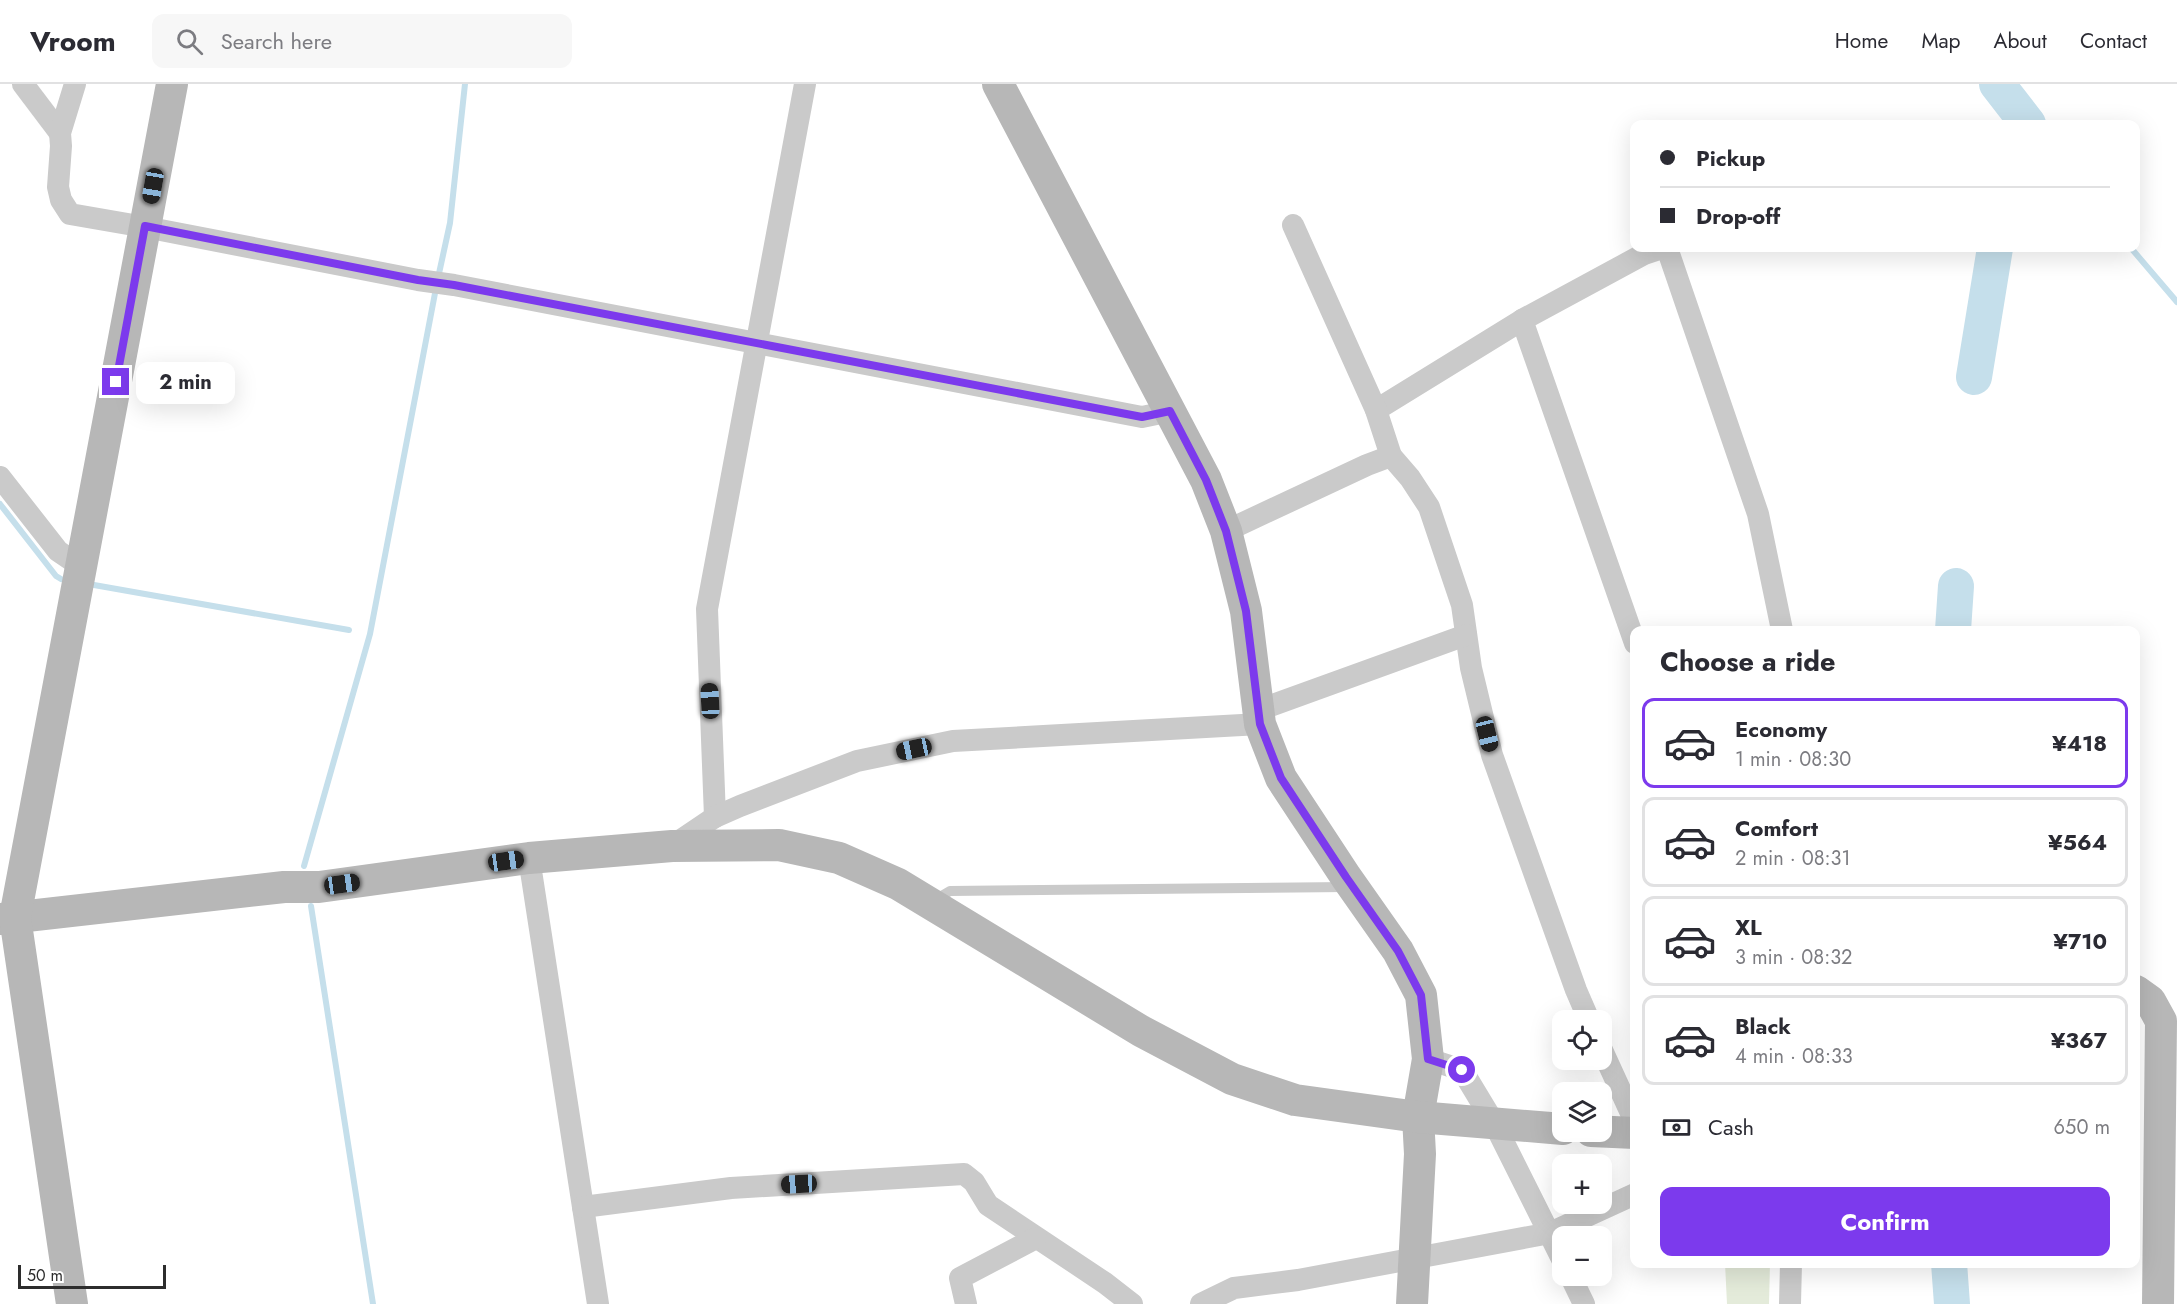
<!DOCTYPE html>
<html lang="en">
<head>
<meta charset="utf-8">
<style>
	body { margin:0; font-family:Jost,sans-serif; background:#f7f7f7; color:#2b2b33; height:100vh; display:flex; flex-direction:column; font-size:22px; white-space:nowrap }
	* { box-sizing:border-box; margin:0 }
	p { font-size:20px; color:#7c7c81 }
	.icon { flex:none; width:33px; height:33px; fill:none; stroke:currentColor; stroke-width:2; stroke-linecap:round; stroke-linejoin:round }
	.map { position:relative; flex:1; overflow:hidden }
	.sheet { position:absolute; left:1630px; top:542px; width:510px; height:642px; display:flex; flex-direction:column; background:#fff; border-radius:12px; box-shadow:0 6px 24px #0002 }
	.sheet>* { flex:none }
	.hud { position:absolute; left:1630px; top:36px; width:510px; height:132px; border-radius:12px; box-shadow:0 6px 24px #0002; display:grid; align-content:center; height:132px; padding:0 30px; background:#fff }
	.buttons { position:absolute; left:1552px; top:926px; display:grid; gap:12px }
	.buttons a { display:grid; place-items:center; width:60px; height:60px; border-radius:12px; background:#fff; box-shadow:0 6px 24px #0002; font-size:30px }
	.scale { position:absolute; left:18px; bottom:15px; width:148px; box-sizing:border-box; padding-left:6px; border:3px solid #2d2d2d; border-top:0; font-size:16px; line-height:21px; white-space:nowrap; color:#2d2d2d; -webkit-text-stroke:4px #fff; paint-order:stroke }
	.end { position:absolute; width:27px; height:27px; margin:-14px; border:8px solid #7c3aed; background:#fff; box-shadow:0 0 0 3px #fff }
	.from { border-radius:50% }
	.bubble { position:absolute; height:42px; border-radius:12px; background:#fff; box-shadow:0 6px 24px #0002; font-size:20px; font-weight:700; line-height:42px; text-align:center }
	.car { position:absolute; width:18px; height:36px; margin:-18px -9px; border-radius:8px; box-shadow:0 0 4px 2px #0007; background:linear-gradient(#222 24%,#8ab4d8 0 40%,#222 0 76%,#8ab4d8 0 86%,#222 0) }
	.hud b { display:flex; align-items:center; gap:21px; height:57px; font-size:22px }
	.hud b+b { border-top:2px solid #e1e1e2 }
	.hud i { width:15px; height:15px; background:#2b2b33 }
	ul { padding:0; list-style:none }
	li { display:flex; align-items:center; gap:18px; height:90px; margin:0 12px 9px; padding:0 18px; border:3px solid #e1e1e2; border-radius:12px }
	li div { flex:1 }
	li b { display:block; font-size:22px }
	li em { font-style:normal; font-weight:700 }
	li.active { border-color:#7c3aed }
	li>.icon { width:54px; height:54px; stroke-width:1.5 }
	h2 { padding:0 30px; font-size:27px; line-height:72px }
	.pay { display:flex; align-items:center; gap:15px; height:66px; padding:0 30px; font-size:22px }
	.pay p { margin-inline-start:auto }
	.action { display:flex; gap:12px; margin-top:auto; padding:12px 30px }
	.action a { flex:1; height:69px; border-radius:12px; background:#7c3aed; color:#fff; font-size:24px; font-weight:700; line-height:69px; text-align:center }
	header { display:flex; align-items:center; gap:36px; box-sizing:border-box; height:84px; padding:0 30px; background:#fff; border-bottom:2px solid #e1e1e2 }
	header strong { font-size:28px }
	nav { display:flex; gap:33px; margin-inline-start:auto; font-size:21px }
	.search { width:420px; height:54px; background:#f7f7f7; display:flex; align-items:center; gap:15px; box-sizing:border-box; padding:0 21px; border-radius:12px; color:#7c7c81; font-size:22px }
	.map>svg:first-child { display:block }
	.green { fill:#e4ebda }
	.lines { fill:none; stroke-linecap:round; stroke-linejoin:round }
	.stream { stroke:#c5dfeb; stroke-width:6 }
	.river { stroke:#c5dfeb; stroke-width:36 }
	.lane { stroke:#cacaca; stroke-width:10 }
	.street { stroke:#cacaca; stroke-width:22 }
	.secondary { stroke:#b7b7b7; stroke-width:32 }
	.route { stroke:#7c3aed; stroke-width:8 }
</style>
</head>
<body>
<header>
<strong>Vroom</strong>
<div class="search"><svg class="icon" aria-label="search" viewBox="0 0 24 24"><circle cx="10" cy="10" r="6"/><path d="M15 15l6 6"/></svg>Search here</div>
<nav><a>Home</a><a>Map</a><a>About</a><a>Contact</a></nav>
</header>
<div class="map">
<svg width="2177" height="1220" viewBox="0 0 2177 1220">
	<rect width="100%" height="100%" fill="#fff"/>
	<polygon class="green" points="1725,1179 1770,1179 1769,1220 1727,1220"/>
	<g class="lines">
		<g class="stream">
			<polyline points="2131,164 2177,218"/>
			<polyline points="438,194 450,139 465,0"/>
			<polyline points="0,420 56,492 61,495"/>
			<polyline points="94,501 349,546"/>
			<polyline points="304,782 370,550 436,204"/>
			<polyline points="311,822 373,1220"/>
		</g>
		<g class="river">
			<polyline points="1997,0 2028,40"/>
			<polyline points="1974,293 1995,164"/>
			<polyline points="1953,546 1956,502"/>
			<polyline points="1949,1179 1952,1220"/>
		</g>
		<polyline class="lane" points="933,817 950,807 1347,803"/>
		<g class="street">
			<polyline points="23,0 60,49"/>
			<polyline points="75,0 60,49 61,62 58,103 61,116 70,130 145,143 418,196 454,201 1142,333 1171,327"/>
			<polyline points="1667,164 1758,430 1782,546"/>
			<polyline points="1522,236 1635,559"/>
			<polyline points="1376,326 1522,236 1644,170 1662,164"/>
			<polyline points="1391,372 1410,394 1429,423 1462,521 1471,584 1492,671 1576,906 1589,936"/>
			<polyline points="0,393 58,467 80,482"/>
			<polyline points="1226,447 1367,381 1391,372 1376,326 1293,141"/>
			<polyline points="1259,626 1466,551"/>
			<polyline points="715,733 707,525 805,0"/>
			<polyline points="672,762 715,733 740,722 857,677 953,657 1260,640"/>
			<polyline points="529,774 598,1220"/>
			<polyline points="1602,966 1635,1038"/>
			<polyline points="1428,975 1462,986 1494,1039 1563,1177"/>
			<polyline points="583,1123 731,1104 964,1090 974,1098 988,1121 1105,1199 1132,1220"/>
			<polyline points="1570,1191 1584,1220"/>
			<polyline points="966,1220 960,1194 1036,1154"/>
			<polyline points="1201,1220 1234,1204 1298,1196 1550,1149 1635,1110"/>
			<polyline points="1790,1220 1791,1179"/>
		</g>
		<g class="secondary">
			<polyline points="998,0 1206,396 1226,447 1246,527 1260,640 1281,694 1346,793 1398,867 1421,911 1428,975 1418,1033 1420,1070 1412,1220"/>
			<polyline points="0,835 284,803 319,803 529,774 672,762 779,761 839,774 898,800 1141,947 1232,995 1295,1016 1418,1033 1563,1045"/>
			<polyline points="2136,907 2150,917 2161,937 2158,1220"/>
			<polyline points="1591,1047 1635,1049"/>
			<polyline points="72,1220 15,833 172,0"/>
		</g>
	</g>
	<g class="lines">
		<polyline class="route" points="116,298 145,142 418,196 454,201 1142,333 1170,327 1206,396 1226,447 1246,527 1260,640 1281,694 1346,793 1398,867 1421,911 1428,975 1462,986"/>
	</g>
</svg>
<div class="buttons">
<a><svg class="icon" aria-label="locate" viewBox="0 0 24 24"><circle cx="12" cy="12" r="6"/><path d="M12 2v4M12 18v4M2 12h4M18 12h4"/></svg></a>
<a><svg class="icon" aria-label="layers" viewBox="0 0 24 24"><path d="M12 4l9 5-9 5-9-5zM3 14l9 5 9-5"/></svg></a>
<a>+</a>
<a>−</a>
</div>
<div class="scale">50 m</div>
<i class="end from" style="left:1462px;top:986px"></i>
<i class="end" style="left:116px;top:298px"></i>
<div class="bubble" style="left:136px;top:278px;width:99px">2 min</div>
<i class="car" style="left:153px;top:102px;rotate:190deg"></i>
<i class="car" style="left:710px;top:617px;rotate:357deg"></i>
<i class="car" style="left:1487px;top:650px;rotate:166deg"></i>
<i class="car" style="left:914px;top:665px;rotate:258deg"></i>
<i class="car" style="left:506px;top:777px;rotate:82deg"></i>
<i class="car" style="left:342px;top:800px;rotate:82deg"></i>
<i class="car" style="left:799px;top:1100px;rotate:267deg"></i>
<div class="hud">
<b><i class="from"></i>Pickup</b>
<b><i></i>Drop-off</b>
</div>
<section class="sheet">
<h2>Choose a ride</h2>
<ul>
<li class="active"><svg class="icon" aria-label="car" viewBox="0 0 24 24"><path d="M5 17H2v-5l4-1 3-4h7l3 4 3 1v5h-3M9 17h6M6 11h13"/><circle cx="7" cy="17" r="2"/><circle cx="17" cy="17" r="2"/></svg><div><b>Economy</b><p>1 min · 08:30</p></div><em>¥418</em></li>
<li><svg class="icon" aria-label="car" viewBox="0 0 24 24"><path d="M5 17H2v-5l4-1 3-4h7l3 4 3 1v5h-3M9 17h6M6 11h13"/><circle cx="7" cy="17" r="2"/><circle cx="17" cy="17" r="2"/></svg><div><b>Comfort</b><p>2 min · 08:31</p></div><em>¥564</em></li>
<li><svg class="icon" aria-label="car" viewBox="0 0 24 24"><path d="M5 17H2v-5l4-1 3-4h7l3 4 3 1v5h-3M9 17h6M6 11h13"/><circle cx="7" cy="17" r="2"/><circle cx="17" cy="17" r="2"/></svg><div><b>XL</b><p>3 min · 08:32</p></div><em>¥710</em></li>
<li><svg class="icon" aria-label="car" viewBox="0 0 24 24"><path d="M5 17H2v-5l4-1 3-4h7l3 4 3 1v5h-3M9 17h6M6 11h13"/><circle cx="7" cy="17" r="2"/><circle cx="17" cy="17" r="2"/></svg><div><b>Black</b><p>4 min · 08:33</p></div><em>¥367</em></li>
</ul>
<div class="pay"><svg class="icon" aria-label="cash" viewBox="0 0 24 24"><path d="M3 7h18v10H3z"/><circle cx="12" cy="12" r="2"/></svg>Cash<p>650 m</p></div>
<div class="action"><a>Confirm</a></div>
</section>
</div>
</body>
</html>
